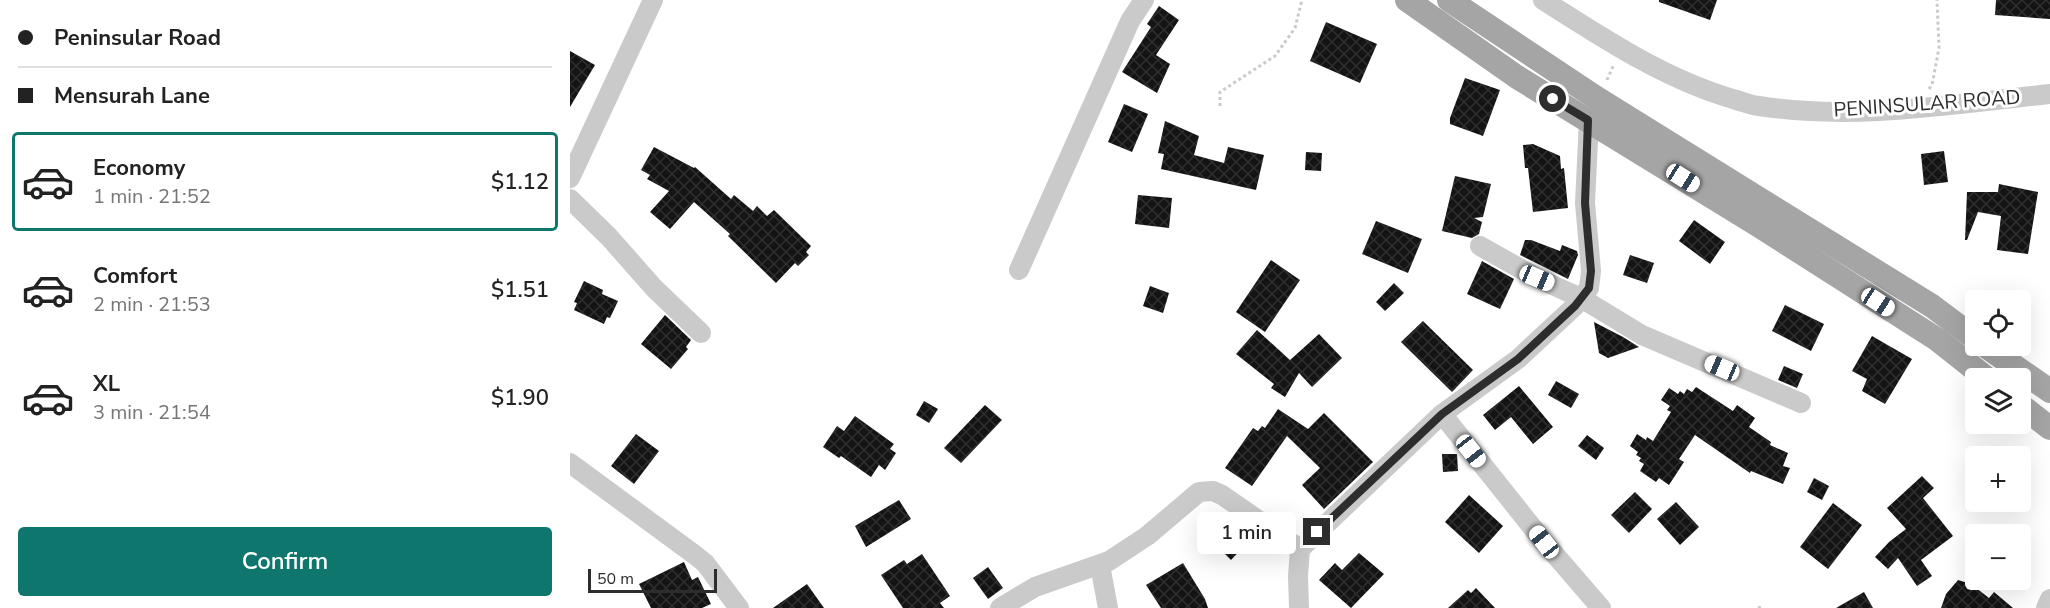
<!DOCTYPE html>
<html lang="en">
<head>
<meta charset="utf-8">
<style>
	body { margin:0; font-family:"Nunito Sans",sans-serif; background:#f2f2f2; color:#222; height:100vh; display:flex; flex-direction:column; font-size:22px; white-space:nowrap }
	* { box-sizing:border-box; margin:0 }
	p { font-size:20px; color:#767676 }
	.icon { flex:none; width:33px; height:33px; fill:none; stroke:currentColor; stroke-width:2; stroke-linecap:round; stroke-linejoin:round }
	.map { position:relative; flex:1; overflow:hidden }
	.panel { display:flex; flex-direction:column; background:#fff; width:570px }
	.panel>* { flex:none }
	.banner { display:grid; align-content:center; height:132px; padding:0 18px; background:#fff }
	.buttons { position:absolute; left:1395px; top:290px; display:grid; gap:12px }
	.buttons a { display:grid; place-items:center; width:66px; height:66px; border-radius:6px; background:#fff; box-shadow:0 6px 24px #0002; font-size:30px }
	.scale { position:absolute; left:18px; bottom:15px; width:129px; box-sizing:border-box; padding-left:6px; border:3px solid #2d2d2d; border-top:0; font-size:16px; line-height:21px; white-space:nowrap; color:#2d2d2d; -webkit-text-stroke:4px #fff; paint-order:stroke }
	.end { position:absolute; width:27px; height:27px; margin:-14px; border:8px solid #2d2d2d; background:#fff; box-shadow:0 0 0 3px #fff }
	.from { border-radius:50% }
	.bubble { position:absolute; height:42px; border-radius:6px; background:#fff; box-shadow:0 6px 24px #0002; font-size:20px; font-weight:600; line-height:42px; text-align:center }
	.car { position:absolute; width:18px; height:36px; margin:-18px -9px; border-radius:8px; box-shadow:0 0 4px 2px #0007; background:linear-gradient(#fff 24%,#345 0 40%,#fff 0 76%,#345 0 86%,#fff 0) }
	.banner b { display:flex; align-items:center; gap:21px; height:57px; font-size:22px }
	.banner b+b { border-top:2px solid #e0e0e0 }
	.banner i { width:15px; height:15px; background:#222 }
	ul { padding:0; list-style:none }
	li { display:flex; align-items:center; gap:18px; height:99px; margin:0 12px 9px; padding:0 6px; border:3px solid transparent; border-radius:6px }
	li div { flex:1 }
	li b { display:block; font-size:22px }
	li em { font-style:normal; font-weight:600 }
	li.current { border-color:#0f766e }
	li>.icon { width:54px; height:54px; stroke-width:1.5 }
	.action { display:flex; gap:12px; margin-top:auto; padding:12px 18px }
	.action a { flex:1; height:69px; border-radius:6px; background:#0f766e; color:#fff; font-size:24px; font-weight:600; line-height:69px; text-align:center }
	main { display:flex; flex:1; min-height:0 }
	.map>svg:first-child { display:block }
	.building { fill:url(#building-cross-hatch) }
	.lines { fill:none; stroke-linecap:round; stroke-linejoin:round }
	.path { stroke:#cacaca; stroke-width:3; stroke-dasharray:3 3; stroke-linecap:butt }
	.minor { stroke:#cacaca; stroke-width:20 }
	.major { stroke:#a5a5a5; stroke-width:24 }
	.route { stroke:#2d2d2d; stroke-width:8 }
	.labels { text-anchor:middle; stroke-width:6; stroke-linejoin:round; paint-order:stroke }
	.street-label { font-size:20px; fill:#2d2d2d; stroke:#fff }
</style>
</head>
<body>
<main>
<section class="panel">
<div class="banner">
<b><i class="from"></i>Peninsular Road</b>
<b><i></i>Mensurah Lane</b>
</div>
<ul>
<li class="current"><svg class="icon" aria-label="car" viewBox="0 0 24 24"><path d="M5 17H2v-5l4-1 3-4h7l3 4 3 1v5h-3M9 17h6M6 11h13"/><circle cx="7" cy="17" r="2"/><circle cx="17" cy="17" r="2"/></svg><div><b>Economy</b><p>1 min · 21:52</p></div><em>$1.12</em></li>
<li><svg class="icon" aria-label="car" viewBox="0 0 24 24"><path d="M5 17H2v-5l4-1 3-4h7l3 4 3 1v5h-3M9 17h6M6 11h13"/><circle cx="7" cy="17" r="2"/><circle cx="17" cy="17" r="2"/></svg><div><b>Comfort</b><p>2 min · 21:53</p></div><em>$1.51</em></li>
<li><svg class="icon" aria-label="car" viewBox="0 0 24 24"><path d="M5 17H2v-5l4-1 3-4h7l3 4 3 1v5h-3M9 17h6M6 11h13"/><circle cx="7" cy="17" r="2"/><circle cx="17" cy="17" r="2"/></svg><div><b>XL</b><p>3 min · 21:54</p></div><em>$1.90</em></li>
</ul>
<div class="action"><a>Confirm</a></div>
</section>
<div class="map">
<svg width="1480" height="608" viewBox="0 0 1480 608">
	<defs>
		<pattern id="building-cross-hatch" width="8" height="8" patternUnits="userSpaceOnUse" patternTransform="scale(1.5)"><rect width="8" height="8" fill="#141414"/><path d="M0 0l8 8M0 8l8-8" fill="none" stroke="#2e2e2e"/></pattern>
	</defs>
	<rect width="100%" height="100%" fill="#fff"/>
	<g class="building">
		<polygon points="1089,0 1147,0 1140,20 1089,2"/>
		<polygon points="1426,0 1480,0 1480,19 1425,15"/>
		<polygon points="589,6 609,20 586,55 600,64 587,93 552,72 581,27 577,24"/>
		<polygon points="756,22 807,44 790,83 740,61"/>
		<polygon points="0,51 25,65 0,107"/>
		<polygon points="895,78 930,90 913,136 880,124 880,118"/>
		<polygon points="554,104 578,114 562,152 538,142"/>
		<polygon points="595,121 629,136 624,155 654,163 658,147 694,155 686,190 591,169 594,154 588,153"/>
		<polygon points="963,144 990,156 991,169 994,168 998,208 963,212 958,168 955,168 953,145"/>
		<polygon points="84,147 124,168 125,167 161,199 164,195 183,211 187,206 197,216 204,210 241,246 236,252 239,255 228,266 225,263 206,283 158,236 160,234 124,202 100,229 80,212 99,191 77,179 80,175 71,170"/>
		<polygon points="1374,151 1378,182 1354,185 1351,154"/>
		<polygon points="736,152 752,153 751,171 735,170"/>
		<polygon points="885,176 921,184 913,217 904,218 912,222 909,234 902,238 872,231"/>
		<polygon points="1429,184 1468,192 1458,254 1427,250 1431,216 1408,212 1397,240 1395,240 1397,192 1428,192"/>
		<polygon points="568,195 602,198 599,228 565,224"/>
		<polygon points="1124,220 1155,242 1140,264 1109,241"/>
		<polygon points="806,221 852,239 838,273 792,254"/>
		<polygon points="955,240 961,240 990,251 992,245 1007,251 1008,255 998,279 950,255"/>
		<polygon points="1060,255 1084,263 1077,283 1053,275"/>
		<polygon points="701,260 730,280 695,332 666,312"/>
		<polygon points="912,261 944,279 930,309 897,294"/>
		<polygon points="14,281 33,290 32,294 48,301 40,318 37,317 34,324 4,310 7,303 4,302"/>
		<polygon points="824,283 834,293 815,311 806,302"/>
		<polygon points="580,286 599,293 593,313 573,306"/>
		<polygon points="1215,305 1254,324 1241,351 1202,331"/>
		<polygon points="95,315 121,340 116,347 118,349 101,369 71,344"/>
		<polygon points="853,321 903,370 882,392 831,342"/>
		<polygon points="1024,322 1053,337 1069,347 1038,358 1029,353"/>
		<polygon points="687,330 720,360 749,334 772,358 742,387 729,373 715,397 701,388 704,384 666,354"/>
		<polygon points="1302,336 1342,359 1315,404 1292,391 1297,379 1282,371"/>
		<polygon points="1214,366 1233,374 1227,388 1208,380"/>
		<polygon points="986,381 1009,394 1001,408 978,395"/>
		<polygon points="949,386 983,427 963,444 941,417 925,430 913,415"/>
		<polygon points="1126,387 1163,411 1167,405 1185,418 1179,427 1201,442 1200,445 1218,453 1213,466 1220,468 1213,484 1181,471 1180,473 1125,435 1109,459 1114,462 1099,485 1089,478 1086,482 1070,471 1074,464 1069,461 1071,458 1066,455 1068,452 1060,446 1067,434 1076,440 1077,437 1083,441 1101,412 1097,410 1100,406 1091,400 1099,388 1108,394 1110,391 1114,394 1117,389 1122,392"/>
		<polygon points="354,401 368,409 359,423 346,415"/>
		<polygon points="415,405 432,420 391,463 374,448"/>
		<polygon points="708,409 738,429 754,413 803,462 754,509 732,485 750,468 717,436 682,486 655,468 683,428 688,431 692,426 695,428"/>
		<polygon points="285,416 324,444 320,449 326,453 315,470 309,465 301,477 271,456 269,458 253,447 267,426 274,431"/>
		<polygon points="66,434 89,451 64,484 41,466"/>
		<polygon points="1017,435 1034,448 1026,460 1008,446"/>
		<polygon points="872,454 887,454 888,471 873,472"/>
		<polygon points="1352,476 1364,488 1353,498 1383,536 1351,560 1362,576 1347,586 1328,558 1318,569 1305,557 1319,542 1336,529 1317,508"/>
		<polygon points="1244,478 1259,486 1252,500 1237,492"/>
		<polygon points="1065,492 1082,509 1059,533 1041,515"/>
		<polygon points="899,495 933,526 909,553 875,522"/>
		<polygon points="329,500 341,519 296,547 285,526"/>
		<polygon points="1106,502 1129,527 1110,545 1087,519"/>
		<polygon points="1263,503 1292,525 1258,569 1230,547"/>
		<polygon points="662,529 677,543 661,560 647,546"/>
		<polygon points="789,553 814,574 781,608 749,580 765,563 772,570"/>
		<polygon points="352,554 380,596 370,603 374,608 333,608 311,575 334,560 337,564"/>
		<polygon points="114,562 122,580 128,577 141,604 132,608 81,608 69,584"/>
		<polygon points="613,563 635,599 638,608 591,608 576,585"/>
		<polygon points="418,567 433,588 418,599 403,578"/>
		<polygon points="1388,580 1401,584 1419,598 1424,592 1443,608 1371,608 1376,594"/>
		<polygon points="237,584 254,608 203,608"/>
		<polygon points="906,588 925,608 878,608 898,590 901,593"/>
		<polygon points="1294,592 1303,608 1266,608"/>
	</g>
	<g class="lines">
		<g class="path">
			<polyline points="1037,80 1044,64"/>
			<polyline points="1359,89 1362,85 1369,48 1367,0"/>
			<polyline points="650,106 650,92 705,56 725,28 732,0"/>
			<polyline points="1188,608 1191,607"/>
		</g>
		<g class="minor">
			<path d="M973,0C1033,38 1094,79 1163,99C1171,101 1180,105 1189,106C1285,121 1384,104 1480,94"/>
			<polyline points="0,178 83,0"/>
			<polyline points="0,199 39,237 84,288 131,333"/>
			<polyline points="910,246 967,278 1011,298 1072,335 1231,403"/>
			<polyline points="449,270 560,21 574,0"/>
			<polyline points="872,414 974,542 1031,608"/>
			<polyline points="0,463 125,555 135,563 169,608"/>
			<polyline points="730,549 872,414 948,359 1005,306 1019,288 1021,271 1015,203 1019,120"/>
			<polyline points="530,565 538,608"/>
			<polyline points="430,608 465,587 539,561 577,536 629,492 643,491 652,495 730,549"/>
			<polyline points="729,608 728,576 730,549"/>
			<polyline points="1476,608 1480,599"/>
		</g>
		<g class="major">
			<polyline points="837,0 947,77 1188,225 1368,340 1416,378"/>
			<polyline points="879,0 1028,99 1362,306 1406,339"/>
			<polyline points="1414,345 1480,391"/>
			<polyline points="1450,405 1480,428"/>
		</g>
	</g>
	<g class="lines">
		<polyline class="route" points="747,532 872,414 948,359 1005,306 1019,288 1021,271 1015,203 1018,120 983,99"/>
	</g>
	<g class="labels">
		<g class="street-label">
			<text transform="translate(1357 103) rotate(-4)" y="7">PENINSULAR ROAD</text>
		</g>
	</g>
</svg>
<div class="buttons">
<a><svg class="icon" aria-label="locate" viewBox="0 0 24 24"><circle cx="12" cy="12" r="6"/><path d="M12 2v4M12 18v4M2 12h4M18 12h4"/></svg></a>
<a><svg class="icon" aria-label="layers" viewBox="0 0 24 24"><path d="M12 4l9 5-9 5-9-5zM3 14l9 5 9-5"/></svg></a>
<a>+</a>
<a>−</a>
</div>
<div class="scale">50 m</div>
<i class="end from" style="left:983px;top:99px"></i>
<i class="end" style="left:747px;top:532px"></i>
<div class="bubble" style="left:627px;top:512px;width:99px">1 min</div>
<i class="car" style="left:1113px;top:178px;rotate:122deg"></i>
<i class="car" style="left:967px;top:278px;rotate:113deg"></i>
<i class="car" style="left:1308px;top:302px;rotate:123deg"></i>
<i class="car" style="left:1152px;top:368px;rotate:293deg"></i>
<i class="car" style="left:901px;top:451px;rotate:142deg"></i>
<i class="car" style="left:974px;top:542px;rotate:322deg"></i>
</div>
</main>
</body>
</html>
